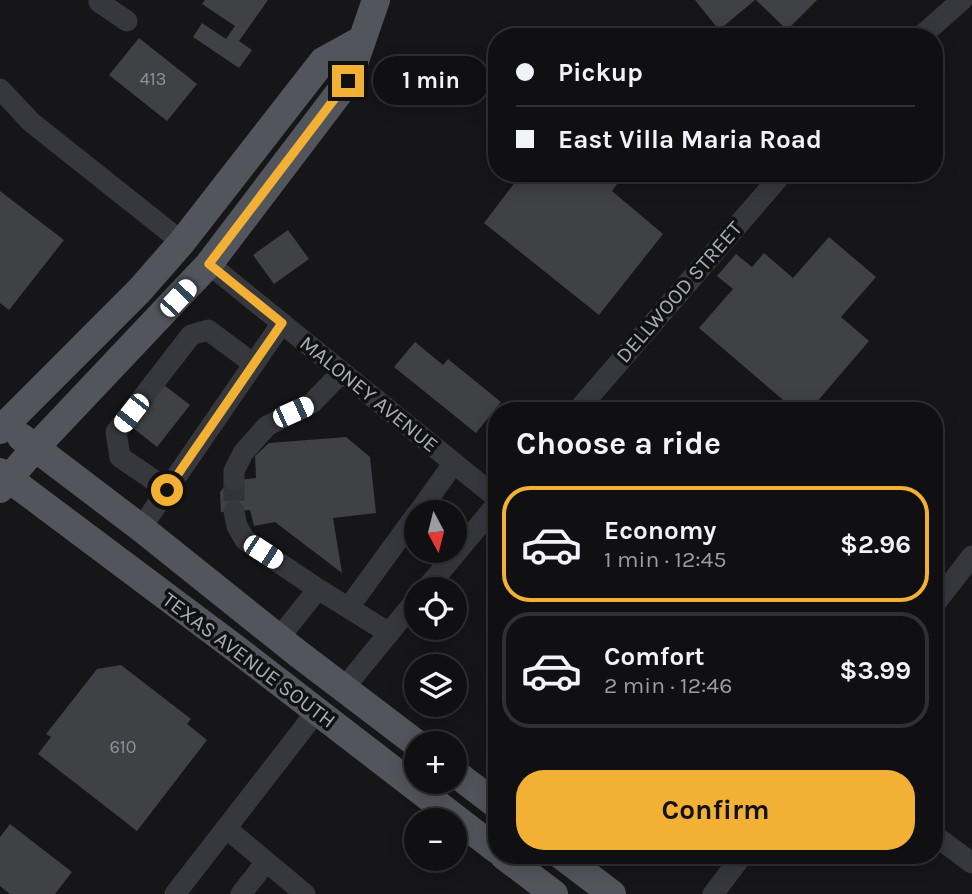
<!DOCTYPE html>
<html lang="en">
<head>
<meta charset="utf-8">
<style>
	body { margin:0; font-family:Karla,sans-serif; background:#1e1e20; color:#f1f3f6; height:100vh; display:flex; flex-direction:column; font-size:26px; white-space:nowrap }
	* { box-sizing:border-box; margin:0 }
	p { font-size:23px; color:#9c9d9f }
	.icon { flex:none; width:38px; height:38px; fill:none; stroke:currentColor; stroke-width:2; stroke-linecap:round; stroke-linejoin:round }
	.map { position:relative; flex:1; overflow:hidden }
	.drawer { position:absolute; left:488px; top:402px; width:455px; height:462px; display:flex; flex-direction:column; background:#101012; border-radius:28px; box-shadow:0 4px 18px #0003,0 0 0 2px #303032 }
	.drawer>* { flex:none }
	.banner { position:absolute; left:488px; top:28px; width:455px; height:154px; border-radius:28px; box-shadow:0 4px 18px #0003,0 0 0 2px #303032; display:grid; align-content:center; height:154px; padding:0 28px; background:#101012 }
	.needle { width:46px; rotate:173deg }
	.buttons { position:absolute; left:404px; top:500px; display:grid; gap:14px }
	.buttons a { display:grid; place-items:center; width:63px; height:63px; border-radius:50%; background:#101012; box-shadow:0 4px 18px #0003,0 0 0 2px #303032; font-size:35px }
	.end { position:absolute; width:32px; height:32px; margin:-16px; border:9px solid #f2b134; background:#111; box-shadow:0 0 0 4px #111 }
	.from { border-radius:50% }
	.bubble { position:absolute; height:49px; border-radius:24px; background:#101012; box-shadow:0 4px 18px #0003,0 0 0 2px #303032; font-size:23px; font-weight:700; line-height:49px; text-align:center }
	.car { position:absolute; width:21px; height:42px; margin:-21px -10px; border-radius:9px; box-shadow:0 0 5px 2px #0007; background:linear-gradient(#fff 24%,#345 0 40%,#fff 0 76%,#345 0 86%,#fff 0) }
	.banner b { display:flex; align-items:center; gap:24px; height:66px; font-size:26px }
	.banner b+b { border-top:2px solid #303032 }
	.banner i { width:18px; height:18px; background:#f1f3f6 }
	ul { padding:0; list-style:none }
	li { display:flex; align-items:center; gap:21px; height:116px; margin:0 14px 10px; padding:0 14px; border:4px solid #303032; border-radius:28px }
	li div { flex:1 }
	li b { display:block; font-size:26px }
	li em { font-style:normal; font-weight:700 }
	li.active { border-color:#f2b134 }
	li>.icon { width:63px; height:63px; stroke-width:1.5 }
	h2 { padding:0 28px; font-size:32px; line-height:84px }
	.button { display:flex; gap:14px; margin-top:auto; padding:14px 28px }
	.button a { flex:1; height:80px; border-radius:28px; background:#f2b134; color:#111; font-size:28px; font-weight:700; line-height:80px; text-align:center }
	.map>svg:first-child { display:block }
	.building { fill:#404145 }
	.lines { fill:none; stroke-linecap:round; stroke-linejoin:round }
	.minor-tunnel { stroke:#333438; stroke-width:21; stroke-dasharray:21 10; stroke-linecap:butt }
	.minor { stroke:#37383d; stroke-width:21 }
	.major { stroke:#53555c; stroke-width:28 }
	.route { stroke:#f2b134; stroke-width:9 }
	.labels { text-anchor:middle; stroke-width:7; stroke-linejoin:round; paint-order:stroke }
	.number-label { font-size:18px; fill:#8e929b }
	.street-label { font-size:21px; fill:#a8adb8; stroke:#111113 }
</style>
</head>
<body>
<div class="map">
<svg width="972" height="894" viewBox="0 0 972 894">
	<rect width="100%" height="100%" fill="#161618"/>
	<g class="building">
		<polygon points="205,0 268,0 239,41 252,50 239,68 193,37 202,23 226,39 235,26 202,4"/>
		<polygon points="695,0 755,0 719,30"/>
		<polygon points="756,0 817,0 787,30"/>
		<polygon points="139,38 197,84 167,121 109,75"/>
		<polygon points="522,173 625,173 612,191 663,234 599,315 484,223"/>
		<polygon points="0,191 64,240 9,310 0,303"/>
		<polygon points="288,230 309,259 274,284 253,255"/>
		<polygon points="829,237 876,277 841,317 869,341 809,411 783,411 789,405 699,328 733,289 717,276 736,254 752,267 764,253 793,278"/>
		<polygon points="415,342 443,365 448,359 501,402 476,433 394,367"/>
		<polygon points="160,382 190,405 157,447 128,424"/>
		<polygon points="346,437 370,457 376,513 333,518 342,573 275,522 254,526 250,510 221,512 220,492 229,481 256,478 255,456 269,443"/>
		<polygon points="121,665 191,719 187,724 207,740 137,831 38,754 51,737 46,734 97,669"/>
		<polygon points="10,824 72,872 55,894 10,894 0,886 0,837"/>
	</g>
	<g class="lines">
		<polyline class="minor-tunnel" points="234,480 234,511"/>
		<g class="minor">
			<polyline points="99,2 127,21"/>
			<polyline points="920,37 962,0"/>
			<polyline points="0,89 31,122 182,242"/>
			<polyline points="209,264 497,498"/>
			<polyline points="577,411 783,173"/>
			<polyline points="234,480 234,471 243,453 267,426 312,403 342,372"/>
			<polyline points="168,490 120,457 116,432 191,335 208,330 254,364"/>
			<polyline points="234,511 237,526 245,540 318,589"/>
			<polyline points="418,513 454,463"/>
			<polyline points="141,528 282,323"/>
			<polyline points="425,590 497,504"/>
			<polyline points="934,605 972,556"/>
			<polyline points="349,607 416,515"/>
			<polyline points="279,638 318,589 389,633"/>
			<polyline points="344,688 416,600"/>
			<polyline points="226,828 305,894"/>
			<polyline points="934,835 972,863"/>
			<polyline points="175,894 317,711"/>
			<polyline points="241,894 266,862"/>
			<polyline points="713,894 742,856"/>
		</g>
		<g class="major">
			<polyline points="0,430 139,291 182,242 323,61 361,40"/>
			<polyline points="21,437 141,528 296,652 417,744"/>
			<polyline points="0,472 235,648 497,850"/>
			<polyline points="0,489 35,448 209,264 348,81 376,0"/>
			<polyline points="455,773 497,805"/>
			<polyline points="504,856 554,894"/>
			<polyline points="562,856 612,894"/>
		</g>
	</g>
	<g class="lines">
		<polyline class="route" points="167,490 282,323 209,264 348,81"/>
	</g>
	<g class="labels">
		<g class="number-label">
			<text x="153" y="85">413</text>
			<text x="123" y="753">610</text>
		</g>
		<g class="street-label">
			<text transform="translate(679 292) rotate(-49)" y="7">DELLWOOD STREET</text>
			<text transform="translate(369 394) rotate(39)" y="7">MALONEY AVENUE</text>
			<text transform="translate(249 660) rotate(37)" y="7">TEXAS AVENUE SOUTH</text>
		</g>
	</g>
</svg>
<div class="buttons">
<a><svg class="needle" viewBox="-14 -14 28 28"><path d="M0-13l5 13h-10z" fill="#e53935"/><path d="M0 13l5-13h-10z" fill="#9c9d9f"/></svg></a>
<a><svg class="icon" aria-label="locate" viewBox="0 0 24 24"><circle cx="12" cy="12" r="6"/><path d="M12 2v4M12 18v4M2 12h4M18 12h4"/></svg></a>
<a><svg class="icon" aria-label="layers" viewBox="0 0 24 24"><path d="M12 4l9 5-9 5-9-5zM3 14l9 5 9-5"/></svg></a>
<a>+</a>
<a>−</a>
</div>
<i class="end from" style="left:167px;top:490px"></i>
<i class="end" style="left:348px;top:81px"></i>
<div class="bubble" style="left:373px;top:56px;width:116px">1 min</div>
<i class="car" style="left:178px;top:298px;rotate:43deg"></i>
<i class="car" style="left:293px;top:412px;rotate:66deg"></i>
<i class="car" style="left:131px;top:413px;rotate:218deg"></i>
<i class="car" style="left:263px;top:552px;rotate:123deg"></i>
<div class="banner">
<b><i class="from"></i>Pickup</b>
<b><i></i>East Villa Maria Road</b>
</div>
<section class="drawer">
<h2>Choose a ride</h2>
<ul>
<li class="active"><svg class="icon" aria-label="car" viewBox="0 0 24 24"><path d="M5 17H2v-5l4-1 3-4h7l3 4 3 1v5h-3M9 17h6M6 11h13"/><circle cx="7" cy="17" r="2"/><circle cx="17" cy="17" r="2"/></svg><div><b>Economy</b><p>1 min · 12:45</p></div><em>$2.96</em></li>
<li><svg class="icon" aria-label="car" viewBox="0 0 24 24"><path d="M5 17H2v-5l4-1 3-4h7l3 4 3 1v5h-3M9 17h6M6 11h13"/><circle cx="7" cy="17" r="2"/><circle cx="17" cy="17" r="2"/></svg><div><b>Comfort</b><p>2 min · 12:46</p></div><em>$3.99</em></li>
</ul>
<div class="button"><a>Confirm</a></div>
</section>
</div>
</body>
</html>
